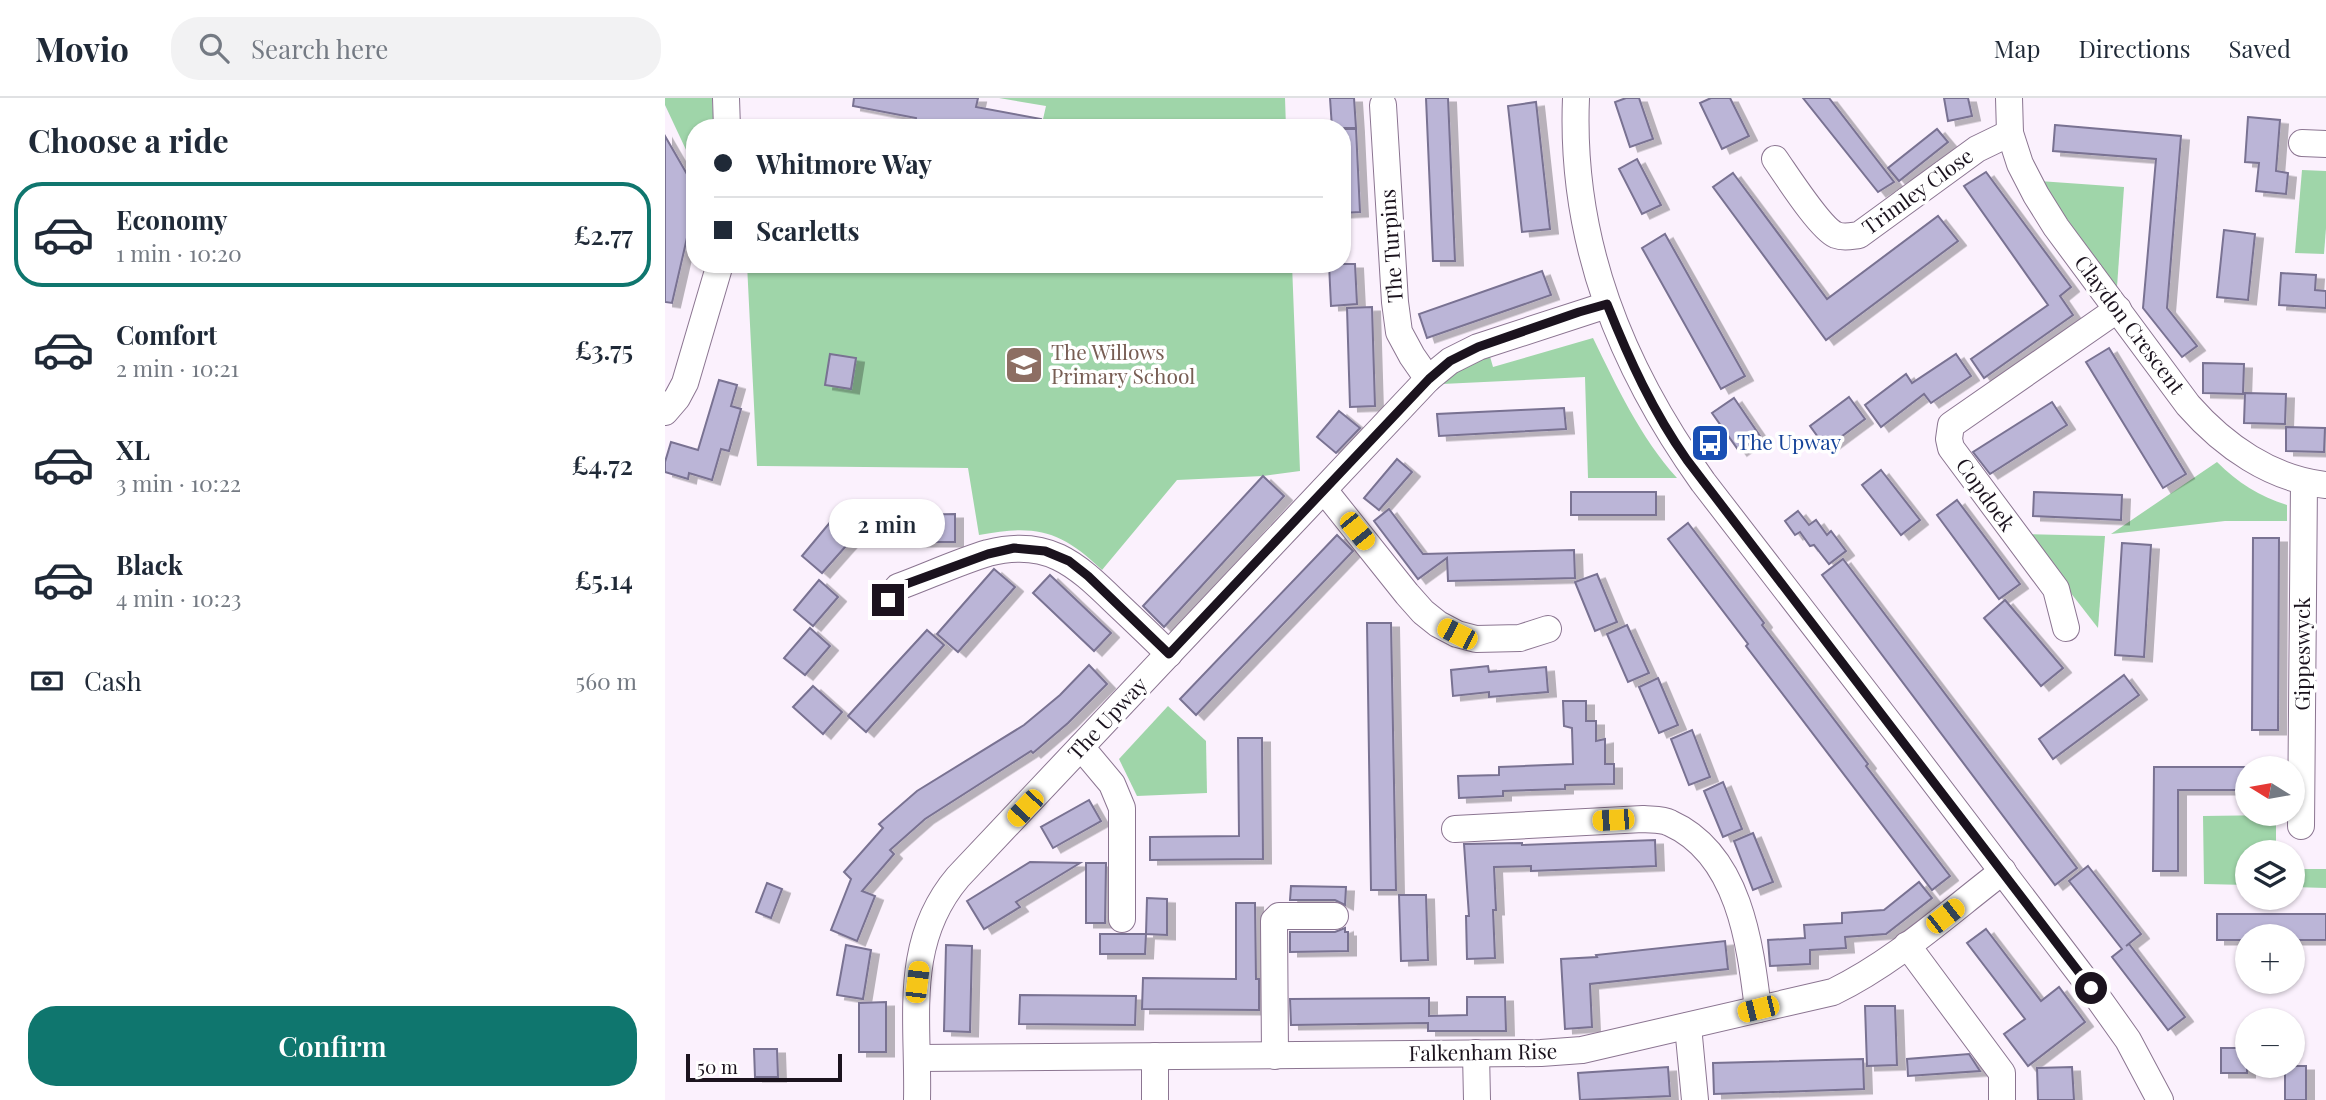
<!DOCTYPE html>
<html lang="en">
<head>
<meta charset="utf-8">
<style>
	body { margin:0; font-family:"Playfair Display",serif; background:#f2f2f3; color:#1f2937; height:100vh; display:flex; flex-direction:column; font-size:26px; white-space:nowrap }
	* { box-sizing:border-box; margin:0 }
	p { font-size:23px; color:#747a83 }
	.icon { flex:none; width:38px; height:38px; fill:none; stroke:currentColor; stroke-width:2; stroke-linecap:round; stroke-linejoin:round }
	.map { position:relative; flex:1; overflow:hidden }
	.details { display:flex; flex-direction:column; background:#fff; width:665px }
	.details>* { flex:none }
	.hud { position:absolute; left:21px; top:21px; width:665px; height:154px; border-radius:28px; box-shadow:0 2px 5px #0004; display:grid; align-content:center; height:154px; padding:0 28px; background:#fff }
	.needle { width:46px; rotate:281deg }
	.fabs { position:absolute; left:1570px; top:658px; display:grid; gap:14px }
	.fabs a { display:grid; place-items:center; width:70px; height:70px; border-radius:50%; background:#fff; box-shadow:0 2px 5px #0004; font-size:35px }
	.scale { position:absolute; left:21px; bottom:18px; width:156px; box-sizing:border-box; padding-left:7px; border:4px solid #1b131e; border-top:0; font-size:19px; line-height:24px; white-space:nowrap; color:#1b131e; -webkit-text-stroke:5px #fff; paint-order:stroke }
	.end { position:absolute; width:32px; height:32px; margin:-16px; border:9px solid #1b131e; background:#fff; box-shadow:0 0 0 4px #fff }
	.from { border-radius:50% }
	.bubble { position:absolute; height:49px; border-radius:24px; background:#fff; box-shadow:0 2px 5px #0004; font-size:23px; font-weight:600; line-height:49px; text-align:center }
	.car { position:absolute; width:21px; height:42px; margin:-21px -10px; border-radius:9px; box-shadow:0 0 5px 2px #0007; background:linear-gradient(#f5c518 24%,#345 0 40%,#f5c518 0 76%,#345 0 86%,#f5c518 0) }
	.hud b { display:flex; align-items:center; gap:24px; height:66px; font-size:26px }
	.hud b+b { border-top:2px solid #e0e1e3 }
	.hud i { width:18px; height:18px; background:#1f2937 }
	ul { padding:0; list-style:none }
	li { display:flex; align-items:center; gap:21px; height:105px; margin:0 14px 10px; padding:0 14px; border:4px solid transparent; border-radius:28px }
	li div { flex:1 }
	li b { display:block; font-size:26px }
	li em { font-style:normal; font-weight:600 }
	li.active { border-color:#0f766e }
	li>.icon { width:63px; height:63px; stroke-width:1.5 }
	h2 { padding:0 28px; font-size:32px; line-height:84px }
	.pay { display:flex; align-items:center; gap:18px; height:77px; padding:0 28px; font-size:26px }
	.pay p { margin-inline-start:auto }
	.cta { display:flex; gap:14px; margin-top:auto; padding:14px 28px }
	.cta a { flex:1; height:80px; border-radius:28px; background:#0f766e; color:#fff; font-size:28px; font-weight:600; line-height:80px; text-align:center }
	header { display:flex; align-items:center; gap:42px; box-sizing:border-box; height:98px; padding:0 35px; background:#fff; border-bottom:2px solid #e0e1e3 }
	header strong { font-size:33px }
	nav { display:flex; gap:38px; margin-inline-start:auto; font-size:24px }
	.search { width:490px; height:63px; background:#f2f2f3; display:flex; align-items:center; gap:18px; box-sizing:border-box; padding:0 24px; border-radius:28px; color:#747a83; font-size:26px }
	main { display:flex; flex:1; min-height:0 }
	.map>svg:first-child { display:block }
	.green { fill:#9fd5a9 }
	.building { fill:#bbb5d7; stroke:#797292; stroke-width:2; filter:url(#shadow) }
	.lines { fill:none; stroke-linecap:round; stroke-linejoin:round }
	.minor-casing { stroke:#8b7591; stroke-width:28 }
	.minor { stroke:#fff; stroke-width:26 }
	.route { stroke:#1b131e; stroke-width:9 }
	.labels { text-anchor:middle; stroke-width:7; stroke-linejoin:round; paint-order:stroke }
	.street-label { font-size:21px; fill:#1b131e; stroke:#fff }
	.education-label { font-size:21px; fill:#785e54; stroke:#fff; text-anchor:start }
	.transit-label { font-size:21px; fill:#164399; stroke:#fff; text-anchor:start }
</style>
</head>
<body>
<header>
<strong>Movio</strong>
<div class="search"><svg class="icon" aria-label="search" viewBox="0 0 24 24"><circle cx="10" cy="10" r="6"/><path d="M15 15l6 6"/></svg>Search here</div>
<nav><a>Map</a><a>Directions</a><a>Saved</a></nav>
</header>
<main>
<section class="details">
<h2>Choose a ride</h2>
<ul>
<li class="active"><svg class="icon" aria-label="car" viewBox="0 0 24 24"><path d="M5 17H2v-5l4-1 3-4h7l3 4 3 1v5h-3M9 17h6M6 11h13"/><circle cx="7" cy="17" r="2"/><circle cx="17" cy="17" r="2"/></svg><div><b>Economy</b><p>1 min · 10:20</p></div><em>£2.77</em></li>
<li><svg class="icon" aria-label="car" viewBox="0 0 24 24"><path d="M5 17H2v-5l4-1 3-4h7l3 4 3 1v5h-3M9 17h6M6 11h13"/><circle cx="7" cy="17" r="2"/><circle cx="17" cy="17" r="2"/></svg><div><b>Comfort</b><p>2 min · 10:21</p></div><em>£3.75</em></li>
<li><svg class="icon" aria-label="car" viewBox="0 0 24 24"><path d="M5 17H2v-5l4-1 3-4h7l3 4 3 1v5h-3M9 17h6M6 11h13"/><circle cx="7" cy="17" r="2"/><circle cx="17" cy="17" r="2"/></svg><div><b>XL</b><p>3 min · 10:22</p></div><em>£4.72</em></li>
<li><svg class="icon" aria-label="car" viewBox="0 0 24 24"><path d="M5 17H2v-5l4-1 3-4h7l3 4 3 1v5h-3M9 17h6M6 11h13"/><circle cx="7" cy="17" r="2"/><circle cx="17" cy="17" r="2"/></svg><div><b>Black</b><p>4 min · 10:23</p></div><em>£5.14</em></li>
</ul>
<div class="pay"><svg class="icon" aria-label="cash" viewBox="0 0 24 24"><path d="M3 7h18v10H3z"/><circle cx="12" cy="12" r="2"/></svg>Cash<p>560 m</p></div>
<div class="cta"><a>Confirm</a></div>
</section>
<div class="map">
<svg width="1661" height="1002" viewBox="0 0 1661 1002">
	<defs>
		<filter id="shadow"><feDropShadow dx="8" dy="4.5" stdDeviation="0" flood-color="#0004"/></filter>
	</defs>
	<rect width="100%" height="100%" fill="#fbf1fd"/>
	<g class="green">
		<polygon points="0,0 47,0 49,30 30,30 30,71 0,7"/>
		<polygon points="334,0 620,0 621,30 376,30 381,8"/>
		<polygon points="1637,72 1661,73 1661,130 1659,156 1630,155"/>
		<polygon points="1374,83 1459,89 1452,189"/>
		<path d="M82,166H307L343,174L345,166H627L635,373L598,378L512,382L437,472C396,432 370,426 314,437L303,370L92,368Z"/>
		<path d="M928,240C952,289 975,339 1012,380H923L920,279L777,286L796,270L824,255L828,269Z"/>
		<path d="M1552,364C1573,385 1594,398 1622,407V423H1560L1446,436Z"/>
		<polygon points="1360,436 1440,438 1433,530"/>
		<polygon points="503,608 541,643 542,695 472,698 454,661"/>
		<polygon points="1611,717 1611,754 1582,754 1582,787 1539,786 1538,718"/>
		<polygon points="1628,771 1661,771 1661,790 1628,789"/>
	</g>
	<g class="building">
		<polygon points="189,0 313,0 311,9 376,21 375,30 250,30 251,20 188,8"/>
		<polygon points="665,0 689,0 691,30 667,30"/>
		<polygon points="761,0 783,0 790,163 768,163"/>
		<polygon points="961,0 974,0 988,41 965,49 950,4"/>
		<polygon points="1046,0 1065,0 1084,38 1057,51 1035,5"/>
		<polygon points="1138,0 1164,0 1229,84 1213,94"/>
		<polygon points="1279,0 1303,0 1307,18 1283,23"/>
		<polygon points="871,4 885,131 857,134 843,8"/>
		<polygon points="1583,19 1615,22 1611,73 1623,75 1621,96 1591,93 1594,65 1580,64"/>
		<polygon points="1390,27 1516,38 1502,210 1532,248 1517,259 1478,210 1491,61 1388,53"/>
		<polygon points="677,31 691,31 695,114 677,115"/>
		<polygon points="1272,31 1283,44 1234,83 1223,70"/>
		<polygon points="0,38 30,90 30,105 7,205 0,204"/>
		<polygon points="972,61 996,107 977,116 954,71"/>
		<polygon points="1321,74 1406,189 1395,198 1408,217 1319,280 1306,261 1383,207 1299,88"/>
		<polygon points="1068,75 1162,201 1273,118 1293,143 1161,242 1048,89"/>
		<polygon points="1559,132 1590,136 1583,202 1552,199"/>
		<polygon points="1000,136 1080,278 1056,291 977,150"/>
		<polygon points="664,166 690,166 692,206 666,208"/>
		<polygon points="877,173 886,197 762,240 754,216"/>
		<polygon points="1616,175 1651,177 1650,192 1661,193 1661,210 1614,207"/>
		<polygon points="707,209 710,308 685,309 682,210"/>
		<polygon points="1444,250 1521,376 1498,390 1421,264"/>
		<polygon points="165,256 191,260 186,291 160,287"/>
		<polygon points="1291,256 1306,278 1266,305 1259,296 1216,329 1200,307 1241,276 1247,285"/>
		<polygon points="1538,265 1579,266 1578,296 1538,295"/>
		<polygon points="54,282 72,287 66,308 76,311 64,353 56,351 47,382 24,375 23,381 0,374 0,364 6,344 33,352"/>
		<polygon points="1580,295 1621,296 1620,326 1579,325"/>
		<polygon points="1184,299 1200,321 1161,350 1145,328"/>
		<polygon points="1069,300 1095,338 1074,353 1047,315"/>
		<polygon points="1387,304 1402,327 1325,376 1308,354"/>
		<polygon points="899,310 901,331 774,338 772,316"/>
		<polygon points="674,313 695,330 671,355 652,339"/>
		<polygon points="1621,329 1660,330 1659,354 1621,353"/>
		<polygon points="732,361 747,374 714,412 699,400"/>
		<polygon points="1216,372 1255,422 1236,437 1197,387"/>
		<polygon points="598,378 619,398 499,529 478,508"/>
		<rect x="906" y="394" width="85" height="23"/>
		<polygon points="1369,394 1457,397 1456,422 1368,418"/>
		<polygon points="1292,402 1355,486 1334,501 1272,417"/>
		<polygon points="724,411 758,456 909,452 910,480 783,483 782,460 753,481 709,423"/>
		<polygon points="1133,413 1144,427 1151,422 1162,437 1166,433 1181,453 1164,466 1149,447 1145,448 1135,434 1130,437 1120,423"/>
		<polygon points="237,415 237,417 290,416 290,444 242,444 242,440 189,442 188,417"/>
		<polygon points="167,422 188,440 157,475 137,458"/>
		<polygon points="1023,425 1099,525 1097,527 1203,666 1201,668 1285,778 1267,792 1081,548 1083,546 1003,441"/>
		<polygon points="672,437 688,453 531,617 515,601"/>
		<polygon points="1588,440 1614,440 1613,632 1587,632"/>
		<polygon points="1457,445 1486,447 1479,559 1450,557"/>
		<polygon points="1178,461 1412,770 1390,787 1157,477"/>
		<polygon points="329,471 350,489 293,554 272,536"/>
		<polygon points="932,476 952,524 930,533 910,484"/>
		<polygon points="385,477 446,535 429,553 368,495"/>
		<polygon points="154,482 173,499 148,528 129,512"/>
		<polygon points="1340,502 1398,570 1376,588 1319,520"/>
		<polygon points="702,525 726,525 731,792 706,792"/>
		<polygon points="962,527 984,575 963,584 942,536"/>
		<polygon points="145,530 165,548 140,577 119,560"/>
		<polygon points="262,532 279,547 201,634 183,618"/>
		<polygon points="424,567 442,586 403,625 368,655 366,653 260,721 225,752 229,756 197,793 210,798 192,843 166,832 186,781 179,774 218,730 214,726 252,693 359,627 395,597"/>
		<polygon points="823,568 824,574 881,569 883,594 824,599 824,594 788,598 786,572"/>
		<polygon points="1459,577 1474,597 1388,661 1374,641"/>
		<polygon points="993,580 1013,627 994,635 974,589"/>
		<polygon points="148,588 177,614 158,636 128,609"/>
		<polygon points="898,603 921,603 921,623 931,623 931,643 940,641 940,666 949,666 949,686 900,687 900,691 838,693 838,698 794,700 793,678 834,677 834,669 908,666 907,630 899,628"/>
		<polygon points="1027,632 1045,679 1024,687 1006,641"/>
		<polygon points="573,640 597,640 598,761 485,762 485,739 574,738"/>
		<polygon points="1489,669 1582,669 1582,692 1513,692 1513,773 1488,773"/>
		<polygon points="1058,684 1077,731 1058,739 1039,693"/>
		<polygon points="424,702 436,723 388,750 376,729"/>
		<polygon points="1088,735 1108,784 1088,792 1069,743"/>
		<polygon points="990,742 991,768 866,773 866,768 829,769 831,812 828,812 830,860 802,861 801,818 804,818 799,746 857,745 857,747"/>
		<polygon points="365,764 415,765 351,804 355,809 319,831 302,803"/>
		<polygon points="421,765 441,765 440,825 421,825"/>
		<polygon points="1423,768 1476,836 1461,848 1464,846 1520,919 1503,932 1447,859 1457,851 1404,783"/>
		<polygon points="1254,784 1267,800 1221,836 1180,839 1181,850 1145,852 1145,866 1105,868 1103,842 1140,840 1139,827 1177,825 1177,815 1219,812"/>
		<polygon points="102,785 117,791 106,820 91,814"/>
		<polygon points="626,788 681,789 680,807 670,802 625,802"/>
		<polygon points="734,797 761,797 763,862 736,863"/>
		<polygon points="482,800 502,801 502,837 481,836"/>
		<polygon points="571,805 590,805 591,881 594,881 594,912 477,911 478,880 571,881"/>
		<polygon points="1552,816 1661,816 1661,842 1628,842 1628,838 1582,838 1582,842 1552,842"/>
		<polygon points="680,830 680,834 683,834 683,853 625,854 625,834 670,834"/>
		<polygon points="1321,831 1376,903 1394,889 1420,924 1363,968 1339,936 1360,921 1302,845"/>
		<polygon points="435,836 481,836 480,856 435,856"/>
		<polygon points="1060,843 1063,871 925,886 927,929 900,931 896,861 932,859 931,857"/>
		<polygon points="181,847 206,852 198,901 172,897"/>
		<polygon points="281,847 307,848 305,934 279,933"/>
		<polygon points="355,897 471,898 470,927 354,926"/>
		<polygon points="802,899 840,899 841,933 763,933 763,925 626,927 625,901 764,900 764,918 802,917"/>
		<polygon points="221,904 221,954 194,954 194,905"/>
		<polygon points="1200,908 1230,908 1232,967 1202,968"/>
		<rect x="1556" y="950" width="26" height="25"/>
		<polygon points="89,951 112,951 113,979 90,979"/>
		<polygon points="1304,956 1315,973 1243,978 1242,961"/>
		<polygon points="1198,961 1199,991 1049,996 1048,965"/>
		<rect x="1620" y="968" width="21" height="34"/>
		<polygon points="1003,969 1005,998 915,1002 913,975"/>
		<polygon points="1407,969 1409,1002 1373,1002 1372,970"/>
	</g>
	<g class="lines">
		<defs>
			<g id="minor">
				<polyline points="61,0 62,30"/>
				<path d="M911,0C905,144 956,269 1038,384L1245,652L1426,890L1463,942L1495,1002"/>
				<path d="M1344,0L1345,35L1355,66L1371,97L1391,129L1523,307C1559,348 1606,381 1661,387"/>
				<polyline points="718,7 730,204 734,234 747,258 763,281"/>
				<polyline points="1637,45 1661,46"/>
				<path d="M1110,61C1122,78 1155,130 1171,137C1179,140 1186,138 1194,137L1312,51L1345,35"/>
				<polyline points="0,314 12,300 20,285 55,166"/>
				<polyline points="659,392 742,496 758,514 773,526 792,536 811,541 855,540 883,531"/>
				<path d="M223,502L233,489C263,478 293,464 323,455C382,440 410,465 450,504C468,521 486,538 504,556"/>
				<polyline points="1401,530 1391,491 1286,350 1284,341 1286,327 1453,211"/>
				<polyline points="416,649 447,686 457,710 457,821"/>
				<polyline points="1636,728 1639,384"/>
				<path d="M790,731L978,721C987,722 997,721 1005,725C1074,756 1085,845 1093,911"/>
				<polyline points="1242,847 1337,975 1337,1002"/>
				<polyline points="1023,928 1030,1002"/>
				<polyline points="811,955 812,1002"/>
				<polyline points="610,958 609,823 614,818 670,818"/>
				<path d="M253,960L876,955L917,952L1168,894C1230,864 1283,815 1338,773"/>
				<path d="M252,1002C254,922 237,845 293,779L763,281L785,263L813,249L942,207"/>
				<polyline points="490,1002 490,958"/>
			</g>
		</defs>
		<use href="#minor" class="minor-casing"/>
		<use href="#minor" class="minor"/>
	</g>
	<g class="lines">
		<path class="route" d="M223,502L233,489L323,456L349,450L380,453L404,463L423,478L504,556L764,281L785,263L813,249L914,214L942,206C964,261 988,314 1022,362L1426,890"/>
	</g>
	<defs>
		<symbol id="school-square" viewBox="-11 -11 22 22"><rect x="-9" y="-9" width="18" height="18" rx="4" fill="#8d6e63" stroke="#fff"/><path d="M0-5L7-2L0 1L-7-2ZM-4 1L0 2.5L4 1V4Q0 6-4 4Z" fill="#fff"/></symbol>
		<symbol id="bus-square" viewBox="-11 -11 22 22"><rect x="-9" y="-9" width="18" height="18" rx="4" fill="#1a4fb4" stroke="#fff"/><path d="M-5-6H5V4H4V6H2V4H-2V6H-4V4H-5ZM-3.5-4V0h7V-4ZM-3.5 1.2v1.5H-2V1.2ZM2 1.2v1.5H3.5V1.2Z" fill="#fff"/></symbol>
	</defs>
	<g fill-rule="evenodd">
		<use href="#school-square" x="337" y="245" width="44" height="44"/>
		<use href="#bus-square" x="1023" y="323" width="44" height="44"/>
	</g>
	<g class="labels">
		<g class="street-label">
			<text transform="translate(1253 94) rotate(-36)" y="7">Trimley Close</text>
			<text transform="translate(727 148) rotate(-94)" y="7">The Turpins</text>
			<text transform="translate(1464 227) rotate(53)" y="7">Claydon Crescent</text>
			<text transform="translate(1320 397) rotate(54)" y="7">Copdoek</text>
			<text transform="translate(1638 556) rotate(-90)" y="7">Gippeswyck</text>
			<text transform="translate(443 621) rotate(-47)" y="7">The Upway</text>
			<text transform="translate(818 955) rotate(-1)" y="7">Falkenham Rise</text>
		</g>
		<g class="education-label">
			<text x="386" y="262">The Willows<tspan x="386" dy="24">Primary School</tspan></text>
		</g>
		<g class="transit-label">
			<text x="1072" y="352">The Upway</text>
		</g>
	</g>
</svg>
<div class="fabs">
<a><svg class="needle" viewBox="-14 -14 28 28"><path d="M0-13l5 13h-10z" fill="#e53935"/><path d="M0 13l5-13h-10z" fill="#747a83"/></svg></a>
<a><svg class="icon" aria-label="layers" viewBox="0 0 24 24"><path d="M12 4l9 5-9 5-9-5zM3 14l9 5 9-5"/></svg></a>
<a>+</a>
<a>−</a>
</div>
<div class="scale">50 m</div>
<i class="end from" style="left:1426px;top:890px"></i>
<i class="end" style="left:223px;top:502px"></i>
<div class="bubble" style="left:164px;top:401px;width:116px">2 min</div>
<i class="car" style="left:692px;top:433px;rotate:141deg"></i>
<i class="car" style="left:792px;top:536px;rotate:297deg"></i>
<i class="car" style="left:360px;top:710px;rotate:223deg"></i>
<i class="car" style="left:948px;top:722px;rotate:267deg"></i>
<i class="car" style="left:1280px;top:818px;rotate:52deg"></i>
<i class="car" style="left:252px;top:884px;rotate:7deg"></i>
<i class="car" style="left:1093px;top:911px;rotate:256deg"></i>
<div class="hud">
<b><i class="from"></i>Whitmore Way</b>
<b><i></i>Scarletts</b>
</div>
</div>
</main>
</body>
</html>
